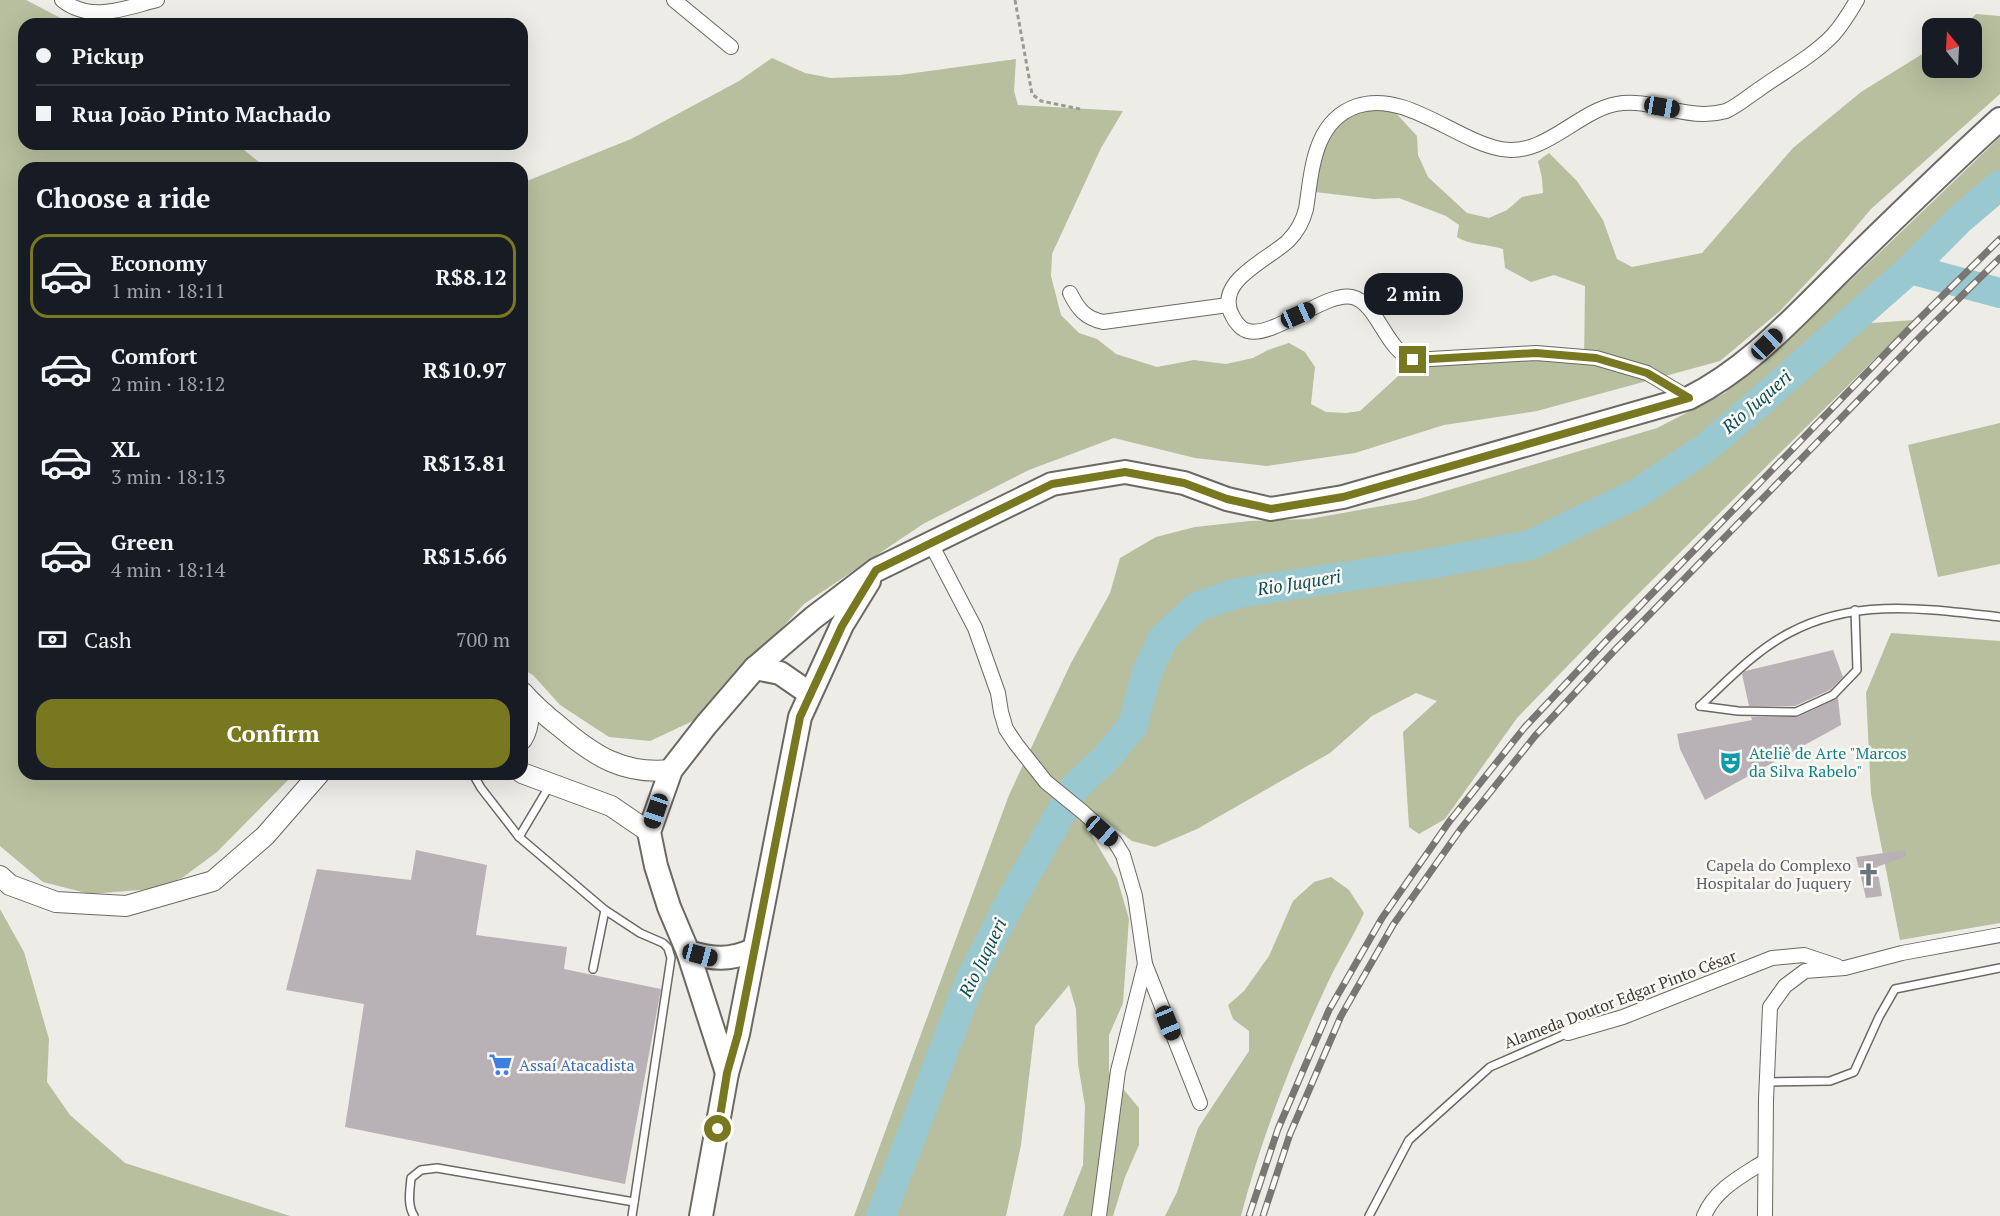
<!DOCTYPE html>
<html lang="en">
<head>
<meta charset="utf-8">
<style>
	body { margin:0; font-family:"PT Serif",serif; background:#20242c; color:#f1f3f6; height:100vh; display:flex; flex-direction:column; font-size:22px; white-space:nowrap }
	* { box-sizing:border-box; margin:0 }
	p { font-size:20px; color:#9ea1a6 }
	.icon { flex:none; width:33px; height:33px; fill:none; stroke:currentColor; stroke-width:2; stroke-linecap:round; stroke-linejoin:round }
	.map { position:relative; flex:1; overflow:hidden }
	.sheet { position:absolute; left:18px; top:162px; width:510px; height:618px; display:flex; flex-direction:column; background:#171b24; border-radius:18px; box-shadow:0 6px 24px #0002 }
	.sheet>* { flex:none }
	.guide { position:absolute; left:18px; top:18px; width:510px; height:132px; border-radius:18px; box-shadow:0 6px 24px #0002; display:grid; align-content:center; height:132px; padding:0 18px; background:#171b24 }
	.needle { width:39px; rotate:342deg }
	.tools { position:absolute; left:1922px; top:18px; display:grid; gap:12px }
	.tools a { display:grid; place-items:center; width:60px; height:60px; border-radius:12px; background:#171b24; box-shadow:0 6px 24px #0002; font-size:30px }
	.end { position:absolute; width:27px; height:27px; margin:-14px; border:8px solid #77781f; background:#fff; box-shadow:0 0 0 3px #fff }
	.from { border-radius:50% }
	.bubble { position:absolute; height:42px; border-radius:18px; background:#171b24; box-shadow:0 6px 24px #0002; font-size:20px; font-weight:700; line-height:42px; text-align:center }
	.car { position:absolute; width:18px; height:36px; margin:-18px -9px; border-radius:8px; box-shadow:0 0 4px 2px #0007; background:linear-gradient(#222 24%,#8ab4d8 0 40%,#222 0 76%,#8ab4d8 0 86%,#222 0) }
	.guide b { display:flex; align-items:center; gap:21px; height:57px; font-size:22px }
	.guide b+b { border-top:2px solid #363941 }
	.guide i { width:15px; height:15px; background:#f1f3f6 }
	ul { padding:0; list-style:none }
	li { display:flex; align-items:center; gap:18px; height:84px; margin:0 12px 9px; padding:0 6px; border:3px solid transparent; border-radius:18px }
	li div { flex:1 }
	li b { display:block; font-size:22px }
	li em { font-style:normal; font-weight:700 }
	li.selected { border-color:#77781f }
	li>.icon { width:54px; height:54px; stroke-width:1.5 }
	h2 { padding:0 18px; font-size:27px; line-height:72px }
	.pay { display:flex; align-items:center; gap:15px; height:66px; padding:0 18px; font-size:22px }
	.pay p { margin-inline-start:auto }
	.button { display:flex; gap:12px; margin-top:auto; padding:12px 18px }
	.button a { flex:1; height:69px; border-radius:18px; background:#77781f; color:#fff; font-size:24px; font-weight:700; line-height:69px; text-align:center }
	.map>svg:first-child { display:block }
	.green { fill:#b7bf9e }
	.lines { fill:none; stroke-linecap:round; stroke-linejoin:round }
	.river { stroke:#9ac8d1; stroke-width:30 }
	.building { fill:#b8b2b6 }
	.service-casing { stroke:#6c6964; stroke-width:10 }
	.minor-casing { stroke:#6c6964; stroke-width:16 }
	.secondary-casing { stroke:#6c6964; stroke-width:22 }
	.primary-casing { stroke:#6c6964; stroke-width:26 }
	.path { stroke:#9b9a96; stroke-width:3; stroke-dasharray:4.5 3; stroke-linecap:butt }
	.service { stroke:#fff; stroke-width:7 }
	.minor { stroke:#fff; stroke-width:14 }
	.secondary { stroke:#fff; stroke-width:20 }
	.primary { stroke:#fff; stroke-width:22 }
	.rail-casing { stroke:#797774; stroke-width:7 }
	.rail { stroke:#fcf9f3; stroke-width:4.5; stroke-dasharray:14; stroke-linecap:butt }
	.route { stroke:#77781f; stroke-width:8 }
	.labels { text-anchor:middle; stroke-width:5; stroke-linejoin:round; paint-order:stroke }
	.culture-label { font-size:16px; fill:#0d838f; stroke:#fcf9f3; text-anchor:start }
	.worship-label { font-size:16px; fill:#5b616d; stroke:#fcf9f3; text-anchor:end }
	.street-label { font-size:16px; fill:#3b3a38; stroke:#fcf9f3 }
	.shop-label { font-size:16px; fill:#366cbe; stroke:#fcf9f3; text-anchor:start }
	.water-label { font-size:18px; font-style:italic; fill:#0a4e58; stroke:#fcf9f3 }
</style>
</head>
<body>
<div class="map">
<svg width="2000" height="1216" viewBox="0 0 2000 1216">
	<rect width="100%" height="100%" fill="#eeece6"/>
	<g class="green">
		<polygon points="0,0 26,0 72,24 24,24 24,144 237,144 266,168 24,168 24,774 294,774 217,852 182,878 152,889 90,894 43,882 0,846"/>
		<path d="M1976,14L2000,16V94L1871,209L1828,260L1780,311L1720,361L1537,411L1444,425L1355,453L1267,466L1195,458L1114,438L1029,470L923,524L804,604L697,719L650,741L609,737L560,705L533,675L522,669V183L631,139L739,81L772,58L805,73L831,78L900,75L1016,59L1014,91L1018,105L1123,111L1101,148L1052,254L1051,276L1061,315L1079,333L1097,339L1116,354L1157,367L1194,360L1226,364L1253,358L1268,350L1289,343L1305,352L1315,367L1311,404L1326,412L1346,413L1360,411L1408,367L1447,365L1497,358L1584,363L1585,286L1554,275L1531,282L1505,268L1503,249C1488,244 1468,245 1457,237L1459,225L1446,216L1399,198L1374,199L1315,192L1316,161L1327,132L1341,117L1377,106L1394,111L1417,136L1418,155L1428,177L1467,213L1489,218L1507,210L1522,197L1543,193L1542,178L1538,161L1549,153L1577,181L1603,220L1617,259L1632,267L1702,253L1793,148L1861,92L1932,48V68H1971V28H1963Z"/>
		<polygon points="2000,137 2000,178 1955,215 1902,269 1850,315 1858,324 1914,320 1616,616 1517,718 1445,819 1419,834 1409,827 1403,732 1437,701 1416,693 1372,716 1330,753 1197,829 1155,847 1132,841 1100,817 1092,836 1117,878 1129,919 1123,1003 1109,1035 1109,1072 1139,1108 1139,1145 1125,1177 1113,1216 1063,1216 1083,1165 1085,1106 1078,1064 1076,1009 1069,985 1035,1026 1021,1145 1006,1216 854,1216 1009,795 1071,663 1110,593 1120,558 1156,537 1195,527 1250,521 1309,519 1415,500 1657,428 1725,393 1851,280"/>
		<polygon points="2000,423 2000,564 1938,577 1908,445"/>
		<polygon points="1891,633 2000,641 2000,923 1900,940 1871,794 1866,693"/>
		<path d="M1331,877L1349,890L1364,913C1354,935 1341,956 1330,978C1294,1054 1262,1135 1241,1216H1165L1177,1192L1198,1128L1249,1051V1031L1233,1019L1228,1005L1244,991L1269,956L1293,901L1314,882Z"/>
		<polygon points="0,909 24,952 49,1039 47,1082 70,1115 125,1163 290,1216 0,1216"/>
	</g>
	<g class="lines">
		<g class="river">
			<polyline points="1910,269 2000,293"/>
			<polyline points="881,1216 970,981 1013,897 1076,786 1108,756 1133,725 1147,672 1164,637 1197,607 1238,593 1435,563 1530,545 1636,494 1704,449 1756,405 1910,269 1960,219 2000,185"/>
		</g>
	</g>
	<g class="building">
		<polygon points="1833,650 1843,677 1830,690 1795,706 1749,706 1742,674 1745,671"/>
		<polygon points="1838,698 1841,725 1705,800 1680,749 1677,734 1752,720 1751,717 1798,717"/>
		<polygon points="416,850 487,865 476,935 567,947 564,969 661,989 625,1184 345,1127 364,1004 286,990 317,869 411,880"/>
		<polygon points="1905,850 1906,856 1877,867 1882,896 1866,898 1856,857"/>
	</g>
	<g class="lines">
		<defs>
			<g id="service">
				<path d="M1700,706C1728,680 1755,651 1789,633C1856,597 1928,609 2000,617"/>
				<polyline points="1700,706 1738,711 1796,712 1833,695 1857,670 1855,610"/>
				<polyline points="473,774 481,788 519,837 605,910 593,969"/>
				<polyline points="519,837 550,785"/>
				<polyline points="605,910 640,933 663,943 668,948 671,958 632,1216"/>
				<polyline points="1767,1082 1830,1081 1854,1072 1879,1017 1895,989 2000,968"/>
				<path d="M414,1216C407,1205 410,1190 411,1178L421,1170L437,1168L634,1202"/>
				<polyline points="1369,1216 1409,1140 1490,1067 1568,1033"/>
			</g>
			<g id="minor">
				<path d="M62,0C91,23 125,8 157,0"/>
				<polyline points="674,0 731,47"/>
				<path d="M1070,293C1078,309 1085,318 1103,322L1228,305"/>
				<path d="M1689,398L1647,373L1596,358L1536,353L1413,360C1385,350 1378,303 1352,297C1326,291 1274,338 1248,331C1242,330 1236,323 1233,317C1212,282 1268,260 1288,241C1297,232 1303,221 1306,209C1312,171 1313,121 1357,106C1404,90 1455,140 1501,149C1545,157 1576,112 1616,104C1647,98 1675,115 1705,114C1712,114 1719,113 1726,111C1738,106 1750,95 1761,88C1785,71 1813,56 1833,35C1843,24 1850,12 1857,0"/>
				<polyline points="930,542 975,628 998,693 1001,712 1006,729 1016,744 1046,782 1084,813 1115,842 1123,855 1135,896 1145,964 1118,1071 1099,1216"/>
				<polyline points="1145,964 1200,1103"/>
				<polyline points="1568,1033 1623,1017 1772,958 1804,955 1837,966"/>
				<path d="M1704,1216C1715,1189 1742,1176 1765,1161"/>
				<polyline points="1765,1216 1766,1100 1770,1007 1785,986 1805,971 1845,968 1902,953 2000,935"/>
			</g>
			<g id="secondary">
				<path d="M522,692C533,704 546,716 559,726C594,756 624,775 671,770"/>
				<path d="M522,739C531,724 529,710 524,694"/>
				<polyline points="522,773 611,806 649,832"/>
				<polyline points="0,876 10,885 56,902 126,906 213,881 265,836 319,774"/>
			</g>
			<g id="primary">
				<polyline points="755,668 780,673 809,693"/>
				<path d="M688,952C712,959 729,961 753,950"/>
				<path d="M727,1073L688,952L669,907L656,866L649,832L671,770L706,725L755,668L813,618L876,570L1052,484L1125,472L1184,483L1227,499L1271,509L1343,497L1689,398C1749,368 1794,317 1842,270C1894,219 1946,168 2000,119"/>
				<polyline points="701,1216 727,1073 738,1034 800,717 842,625 869,581"/>
			</g>
		</defs>
		<use href="#service" class="service-casing"/>
		<use href="#minor" class="minor-casing"/>
		<use href="#secondary" class="secondary-casing"/>
		<use href="#primary" class="primary-casing"/>
		<polyline class="path" points="1015,0 1032,94 1041,101 1080,109"/>
		<use href="#service" class="service"/>
		<use href="#minor" class="minor"/>
		<use href="#secondary" class="secondary"/>
		<use href="#primary" class="primary"/>
		<defs>
			<g id="rail">
				<polyline points="1249,1216 1278,1129 1329,1010 1382,918 1449,822 1525,727 1604,643 1911,327 2000,239"/>
				<polyline points="1263,1216 1290,1134 1341,1016 1393,925 1460,830 1535,736 1613,652 1921,336 2000,258"/>
			</g>
		</defs>
		<use href="#rail" class="rail-casing"/>
		<use href="#rail" class="rail"/>
	</g>
	<g class="lines">
		<polyline class="route" points="718,1129 727,1073 738,1034 800,717 842,626 876,570 1052,484 1125,472 1184,483 1227,499 1271,509 1343,497 1689,398 1647,373 1596,358 1536,353 1413,360"/>
	</g>
	<defs>
		<symbol id="theatre-bare" viewBox="-9 -9 18 18"><path d="M-5-5.5Q0-4 5-5.5V0Q5 5 0 6Q-5 5-5 0ZM-3.3-2.5H-1v1.5H-3.3ZM1-2.5H3.3v1.5H1ZM-2.8 1Q0 5.5 2.8 1Z" fill="#0f9aa8" stroke="#fcf9f3" stroke-width="2.5" paint-order="stroke"/></symbol>
		<symbol id="church-bare" viewBox="-9 -9 18 18"><path d="M-1.2-6h2.4v3.5h3.3v2.4h-3.3V6h-2.4V-.1h-3.3v-2.4h3.3Z" fill="#6b7280" stroke="#fcf9f3" stroke-width="2.5" paint-order="stroke"/></symbol>
		<symbol id="supermarket-bare" viewBox="-9 -9 18 18"><path d="M-6-5.5h2.5l.6 2H6L4.5 2H-2.5L-4.4-4H-6ZM-1.5 3.2a1.3 1.3 0 1 0 .1 0ZM3 3.2a1.3 1.3 0 1 0 .1 0Z" fill="#3f7fe0" stroke="#fcf9f3" stroke-width="2.5" paint-order="stroke"/></symbol>
	</defs>
	<g fill-rule="evenodd">
		<use href="#theatre-bare" x="1714" y="746" width="33" height="33"/>
		<use href="#church-bare" x="1852" y="858" width="33" height="33"/>
		<use href="#supermarket-bare" x="484" y="1048" width="33" height="33"/>
	</g>
	<g class="labels">
		<g class="culture-label">
			<text x="1749" y="759">Ateliê de Arte "Marcos<tspan x="1749" dy="18">da Silva Rabelo"</tspan></text>
		</g>
		<g class="worship-label">
			<text x="1851" y="871">Capela do Complexo<tspan x="1851" dy="18">Hospitalar do Juquery</tspan></text>
		</g>
		<g class="street-label">
			<text transform="translate(1620 999) rotate(-21)" y="6">Alameda Doutor Edgar Pinto César</text>
		</g>
		<g class="shop-label">
			<text x="519" y="1071">Assaí Atacadista</text>
		</g>
		<g class="water-label">
			<text transform="translate(1757 402) rotate(-41)" y="6">Rio Juqueri</text>
			<text transform="translate(1299 583) rotate(-9)" y="6">Rio Juqueri</text>
			<text transform="translate(983 958) rotate(-64)" y="6">Rio Juqueri</text>
		</g>
	</g>
</svg>
<div class="tools">
<a><svg class="needle" viewBox="-14 -14 28 28"><path d="M0-13l5 13h-10z" fill="#e53935"/><path d="M0 13l5-13h-10z" fill="#9ea1a6"/></svg></a>
</div>
<i class="end from" style="left:718px;top:1129px"></i>
<i class="end" style="left:1413px;top:360px"></i>
<div class="bubble" style="left:1364px;top:273px;width:99px">2 min</div>
<i class="car" style="left:1662px;top:107px;rotate:100deg"></i>
<i class="car" style="left:1298px;top:315px;rotate:66deg"></i>
<i class="car" style="left:1767px;top:344px;rotate:46deg"></i>
<i class="car" style="left:656px;top:811px;rotate:199deg"></i>
<i class="car" style="left:1102px;top:831px;rotate:131deg"></i>
<i class="car" style="left:700px;top:955px;rotate:105deg"></i>
<i class="car" style="left:1168px;top:1023px;rotate:158deg"></i>
<div class="guide">
<b><i class="from"></i>Pickup</b>
<b><i></i>Rua João Pinto Machado</b>
</div>
<section class="sheet">
<h2>Choose a ride</h2>
<ul>
<li class="selected"><svg class="icon" aria-label="car" viewBox="0 0 24 24"><path d="M5 17H2v-5l4-1 3-4h7l3 4 3 1v5h-3M9 17h6M6 11h13"/><circle cx="7" cy="17" r="2"/><circle cx="17" cy="17" r="2"/></svg><div><b>Economy</b><p>1 min · 18:11</p></div><em>R$8.12</em></li>
<li><svg class="icon" aria-label="car" viewBox="0 0 24 24"><path d="M5 17H2v-5l4-1 3-4h7l3 4 3 1v5h-3M9 17h6M6 11h13"/><circle cx="7" cy="17" r="2"/><circle cx="17" cy="17" r="2"/></svg><div><b>Comfort</b><p>2 min · 18:12</p></div><em>R$10.97</em></li>
<li><svg class="icon" aria-label="car" viewBox="0 0 24 24"><path d="M5 17H2v-5l4-1 3-4h7l3 4 3 1v5h-3M9 17h6M6 11h13"/><circle cx="7" cy="17" r="2"/><circle cx="17" cy="17" r="2"/></svg><div><b>XL</b><p>3 min · 18:13</p></div><em>R$13.81</em></li>
<li><svg class="icon" aria-label="car" viewBox="0 0 24 24"><path d="M5 17H2v-5l4-1 3-4h7l3 4 3 1v5h-3M9 17h6M6 11h13"/><circle cx="7" cy="17" r="2"/><circle cx="17" cy="17" r="2"/></svg><div><b>Green</b><p>4 min · 18:14</p></div><em>R$15.66</em></li>
</ul>
<div class="pay"><svg class="icon" aria-label="cash" viewBox="0 0 24 24"><path d="M3 7h18v10H3z"/><circle cx="12" cy="12" r="2"/></svg>Cash<p>700 m</p></div>
<div class="button"><a>Confirm</a></div>
</section>
</div>
</body>
</html>
